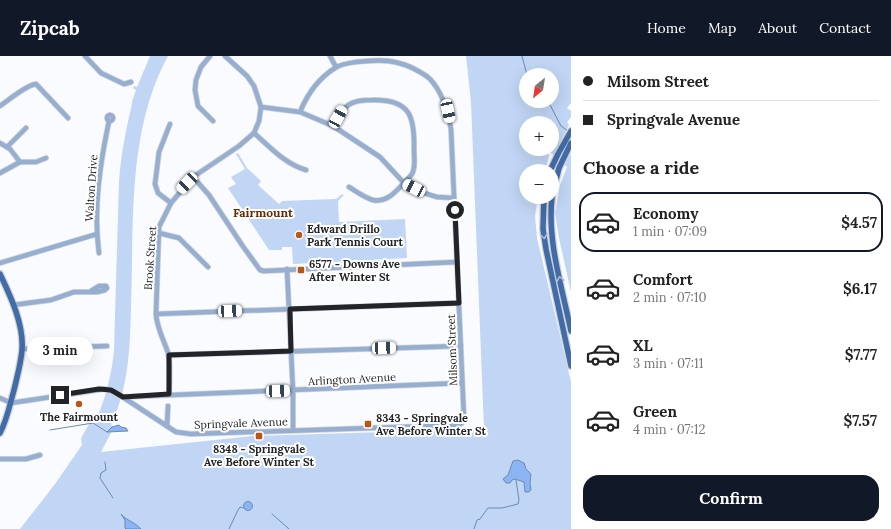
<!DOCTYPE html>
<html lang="en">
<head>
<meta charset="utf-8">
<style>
	body { margin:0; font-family:Lora,serif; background:#f6f6f6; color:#222; height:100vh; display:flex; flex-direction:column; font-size:15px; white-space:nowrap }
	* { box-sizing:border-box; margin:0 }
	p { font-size:13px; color:#767676 }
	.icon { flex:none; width:22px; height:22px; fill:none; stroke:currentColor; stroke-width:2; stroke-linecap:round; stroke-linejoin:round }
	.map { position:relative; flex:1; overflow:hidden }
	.details { display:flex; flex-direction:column; background:#fff; width:320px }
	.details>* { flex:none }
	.hud { display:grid; align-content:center; height:88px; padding:0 12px; background:#fff }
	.needle { width:26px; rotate:210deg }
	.fabs { position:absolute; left:519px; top:12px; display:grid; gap:8px }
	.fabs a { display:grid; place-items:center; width:40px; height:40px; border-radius:50%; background:#fff; box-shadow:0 4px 16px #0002; font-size:20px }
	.end { position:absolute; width:18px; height:18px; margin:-9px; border:5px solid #222427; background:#fff; box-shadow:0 0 0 2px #fff }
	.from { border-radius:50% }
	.bubble { position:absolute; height:28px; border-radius:14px; background:#fff; box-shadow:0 4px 16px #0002; font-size:13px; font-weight:700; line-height:28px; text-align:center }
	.car { position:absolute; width:12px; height:24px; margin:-12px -6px; border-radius:5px; box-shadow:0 0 3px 1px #0007; background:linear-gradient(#fff 24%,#345 0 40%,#fff 0 76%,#345 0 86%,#fff 0) }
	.hud b { display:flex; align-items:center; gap:14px; height:38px; font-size:15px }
	.hud b+b { border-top:1px solid #e0e0e0 }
	.hud i { width:10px; height:10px; background:#222 }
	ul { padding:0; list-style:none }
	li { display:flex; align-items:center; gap:12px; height:60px; margin:0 8px 6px; padding:0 4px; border:2px solid transparent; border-radius:16px }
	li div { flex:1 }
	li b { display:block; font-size:15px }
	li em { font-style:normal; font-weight:700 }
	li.on { border-color:#111827 }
	li>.icon { width:36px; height:36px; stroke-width:1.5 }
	h2 { padding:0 12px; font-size:18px; line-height:48px }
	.cta { display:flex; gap:8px; margin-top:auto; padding:8px 12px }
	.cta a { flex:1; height:46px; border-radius:16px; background:#111827; color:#fff; font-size:16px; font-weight:700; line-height:46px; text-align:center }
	header { display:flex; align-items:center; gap:24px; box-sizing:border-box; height:56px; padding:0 20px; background:#111827; color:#fff }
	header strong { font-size:19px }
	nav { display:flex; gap:22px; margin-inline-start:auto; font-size:14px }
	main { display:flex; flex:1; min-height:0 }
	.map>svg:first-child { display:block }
	.green { fill:#c1d6f4; fill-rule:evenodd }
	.water { fill:#8ab5f2; stroke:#6b8ab5 }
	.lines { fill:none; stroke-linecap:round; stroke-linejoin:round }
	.stream { stroke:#6b8ab5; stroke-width:1 }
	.minor-casing { stroke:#d2d4d7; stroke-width:6 }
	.major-casing { stroke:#d2d4d7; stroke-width:8 }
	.minor { stroke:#96aed0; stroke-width:4.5 }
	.major { stroke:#426ca8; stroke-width:5.5 }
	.oneway { stroke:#aabdd8 }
	.route { stroke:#222427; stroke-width:5 }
	.poi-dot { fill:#b9571a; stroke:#fff; stroke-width:1.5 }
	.labels { text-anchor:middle; stroke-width:4; stroke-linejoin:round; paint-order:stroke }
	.street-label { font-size:11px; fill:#222427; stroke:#fff }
	.poi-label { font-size:11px; font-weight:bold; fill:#222427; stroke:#fff; text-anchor:start }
	.neighbourhood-label { font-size:12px; font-weight:bold; fill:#662900; stroke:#fff }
</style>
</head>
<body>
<header>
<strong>Zipcab</strong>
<nav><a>Home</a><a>Map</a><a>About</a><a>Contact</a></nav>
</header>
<main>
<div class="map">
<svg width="571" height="473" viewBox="0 0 571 473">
	<rect width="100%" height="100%" fill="#f9fbfe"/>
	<g class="green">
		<path d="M150,0H168C127,75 134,167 131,250C130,292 129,330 111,369L114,371L101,396L253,380L484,373L471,46L466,0H571V47L567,52L571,55V61L567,66L569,69L559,89L571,99V236L559,182L555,157L560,129L567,111L549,95V100L545,115H526V141H538L535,160L537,182L571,326V473H20L55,428L82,389L81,382L95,358L99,357C107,336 112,316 114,294L119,125C121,99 126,73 132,48V46L136,34L133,32L134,30L137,31ZM526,19H552V45H526ZM526,67H552V93H526Z"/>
		<polygon points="238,97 247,112 261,125 258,129 279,148 282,145 336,143 342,138 344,139 338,145 339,166 405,163 407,202 293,208 292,191 282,191 282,194 269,194 228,132 236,128 231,121 245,113 236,98"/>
	</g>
	<g class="water">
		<polygon points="119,369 121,371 126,372 128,375 107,376 112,371"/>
		<polygon points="518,404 524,407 526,413 531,418 530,427 531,434 529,436 525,436 524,426 515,423 512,424 510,427 506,427 503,423 508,419 513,405"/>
		<circle cx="248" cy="450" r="4.5"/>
		<path d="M121,458C127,465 135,466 141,473H126L125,472V464Z"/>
	</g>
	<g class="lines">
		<g class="stream">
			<polyline points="522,0 527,19"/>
			<polyline points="526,25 526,32"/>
			<polyline points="546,45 549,47 561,70 568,75"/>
			<polyline points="50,374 93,367 107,376"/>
			<polyline points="105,406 106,414 101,417 100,422 113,442"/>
			<polyline points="272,458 289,473"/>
			<polyline points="229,473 238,454 240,451 243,452"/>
			<polyline points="474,473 477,464 480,463 488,452 502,452 518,448 519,444 516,424"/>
		</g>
		<defs>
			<g id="minor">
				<polyline points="85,0 101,17 124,28 131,26"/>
				<polyline points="210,0 201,11 196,24 195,34 198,50 213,65"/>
				<polyline points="330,0 336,11"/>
				<path d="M0,50C9,44 26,29 36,28L68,62"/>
				<polyline points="261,51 300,56 333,70 380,101 404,127 424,137 437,141 454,142"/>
				<circle cx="110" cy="62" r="3"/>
				<polyline points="170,68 159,96 155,128 158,137 171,147"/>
				<path d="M333,70C345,50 347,44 372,44C410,43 415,60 414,94C414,102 416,111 412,118C410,121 406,124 404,127C396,135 387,147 373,144C365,142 357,136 349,131"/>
				<path d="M254,77C270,91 285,108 306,114"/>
				<polyline points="0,87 10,93 20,106"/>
				<polyline points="7,91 26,72"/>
				<polyline points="0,117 20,106 36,106 46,102"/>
				<polyline points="193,121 209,139 242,189 260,214 264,215 457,206"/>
				<polyline points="159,177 179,182 208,211"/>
				<path d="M99,197C93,153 100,108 109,65"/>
				<polyline points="0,207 97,178"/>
				<polyline points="287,213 293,335 293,374"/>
				<polyline points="13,249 51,244 74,236 97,236 105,234 107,232 106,230 99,230 91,235"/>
				<polyline points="156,258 459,247"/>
				<polyline points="22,293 107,290"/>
				<polyline points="169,299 461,290"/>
				<path d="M169,339C169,329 171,306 168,297C164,284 157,273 156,258L159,171L171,147L193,121L239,90L254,77L259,65L261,51L254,30L247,20L225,0"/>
				<polyline points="123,341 462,327"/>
				<path d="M0,342L11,347L104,333L115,336L176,376L191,378L459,369L462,367L464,363L451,73C448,55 443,37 430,23C427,20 423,18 420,16C398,3 380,3 356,6C349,7 341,8 335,12C319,22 307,39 300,56"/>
				<polyline points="167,370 168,350"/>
				<polyline points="0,403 26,403 40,399"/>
			</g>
			<g id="major">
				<polyline points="550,115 558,98 571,75"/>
				<polyline points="552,139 559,112 571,87"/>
				<polyline points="544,141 543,173 546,193 571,310"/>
				<path d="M552,141C547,186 562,231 571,275"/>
				<path d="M0,218C11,241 24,269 22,294C21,307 17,321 14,334C10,348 7,364 0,377"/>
			</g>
		</defs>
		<use href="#minor" class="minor-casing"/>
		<use href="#major" class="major-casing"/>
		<use href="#minor" class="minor"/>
		<use href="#major" class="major"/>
	</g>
	<defs><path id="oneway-chevron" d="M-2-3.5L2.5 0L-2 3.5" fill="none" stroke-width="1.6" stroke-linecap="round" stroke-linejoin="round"/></defs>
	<g class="oneway">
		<use href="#oneway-chevron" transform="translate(544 180) rotate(83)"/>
		<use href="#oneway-chevron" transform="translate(560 223) rotate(-102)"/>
	</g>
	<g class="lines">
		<polyline class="route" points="60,339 99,333 111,334 123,341 169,338 169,299 291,295 290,253 459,247 455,154"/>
	</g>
	<g class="poi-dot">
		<circle cx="299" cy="179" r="4"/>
		<rect x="297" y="210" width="8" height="8" rx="2"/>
		<circle cx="79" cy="348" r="4"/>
		<rect x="364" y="364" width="8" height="8" rx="2"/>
		<rect x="255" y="376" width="8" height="8" rx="2"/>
	</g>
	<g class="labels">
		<g class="street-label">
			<text transform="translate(91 132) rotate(-86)" y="4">Walton Drive</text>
			<text transform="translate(150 202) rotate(-86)" y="4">Brook Street</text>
			<text transform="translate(452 294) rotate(-92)" y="4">Milsom Street</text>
			<text transform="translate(352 323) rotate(-3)" y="4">Arlington Avenue</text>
			<text transform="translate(241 367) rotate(-2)" y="4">Springvale Avenue</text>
		</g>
		<g class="poi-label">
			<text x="307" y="177">Edward Drillo<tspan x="307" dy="13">Park Tennis Court</tspan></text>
			<text x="309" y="212">6577 - Downs Ave<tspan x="309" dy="13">After Winter St</tspan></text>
			<text x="79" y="365" text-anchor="middle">The Fairmount</text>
			<text x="376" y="366">8343 - Springvale<tspan x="376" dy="13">Ave Before Winter St</tspan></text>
			<text x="259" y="397" text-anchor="middle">8348 - Springvale<tspan x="259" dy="13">Ave Before Winter St</tspan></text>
		</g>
		<g class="neighbourhood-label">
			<text x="263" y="161">Fairmount</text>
		</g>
	</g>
</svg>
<div class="fabs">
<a><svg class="needle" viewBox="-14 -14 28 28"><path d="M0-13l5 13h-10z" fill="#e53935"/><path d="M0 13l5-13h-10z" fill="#767676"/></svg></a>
<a>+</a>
<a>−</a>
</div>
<i class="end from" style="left:455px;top:154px"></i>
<i class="end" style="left:60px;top:339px"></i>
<div class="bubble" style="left:27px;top:281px;width:66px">3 min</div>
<i class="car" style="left:448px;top:55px;rotate:168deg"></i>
<i class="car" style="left:338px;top:61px;rotate:29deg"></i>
<i class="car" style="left:187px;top:127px;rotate:224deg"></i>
<i class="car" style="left:414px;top:132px;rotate:297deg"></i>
<i class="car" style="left:230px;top:255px;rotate:87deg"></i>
<i class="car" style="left:384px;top:292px;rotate:88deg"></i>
<i class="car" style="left:278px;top:335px;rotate:88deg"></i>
</div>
<section class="details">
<div class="hud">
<b><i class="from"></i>Milsom Street</b>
<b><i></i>Springvale Avenue</b>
</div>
<h2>Choose a ride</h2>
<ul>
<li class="on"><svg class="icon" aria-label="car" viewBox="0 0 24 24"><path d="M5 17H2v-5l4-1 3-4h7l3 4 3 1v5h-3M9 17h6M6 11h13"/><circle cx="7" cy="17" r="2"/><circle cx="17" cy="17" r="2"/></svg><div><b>Economy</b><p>1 min · 07:09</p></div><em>$4.57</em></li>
<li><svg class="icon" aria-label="car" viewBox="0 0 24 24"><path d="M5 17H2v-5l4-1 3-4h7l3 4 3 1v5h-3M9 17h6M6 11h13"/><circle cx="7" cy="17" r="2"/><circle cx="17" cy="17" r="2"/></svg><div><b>Comfort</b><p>2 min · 07:10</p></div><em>$6.17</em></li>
<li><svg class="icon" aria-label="car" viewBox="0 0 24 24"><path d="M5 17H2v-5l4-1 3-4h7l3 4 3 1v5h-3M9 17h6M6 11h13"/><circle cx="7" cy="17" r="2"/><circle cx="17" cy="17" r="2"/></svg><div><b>XL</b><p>3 min · 07:11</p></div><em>$7.77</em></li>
<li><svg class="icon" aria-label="car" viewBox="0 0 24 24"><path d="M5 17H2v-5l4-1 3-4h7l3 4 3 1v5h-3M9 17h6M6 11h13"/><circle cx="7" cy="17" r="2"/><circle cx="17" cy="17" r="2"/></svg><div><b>Green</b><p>4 min · 07:12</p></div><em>$7.57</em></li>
</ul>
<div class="cta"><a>Confirm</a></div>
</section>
</main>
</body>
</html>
